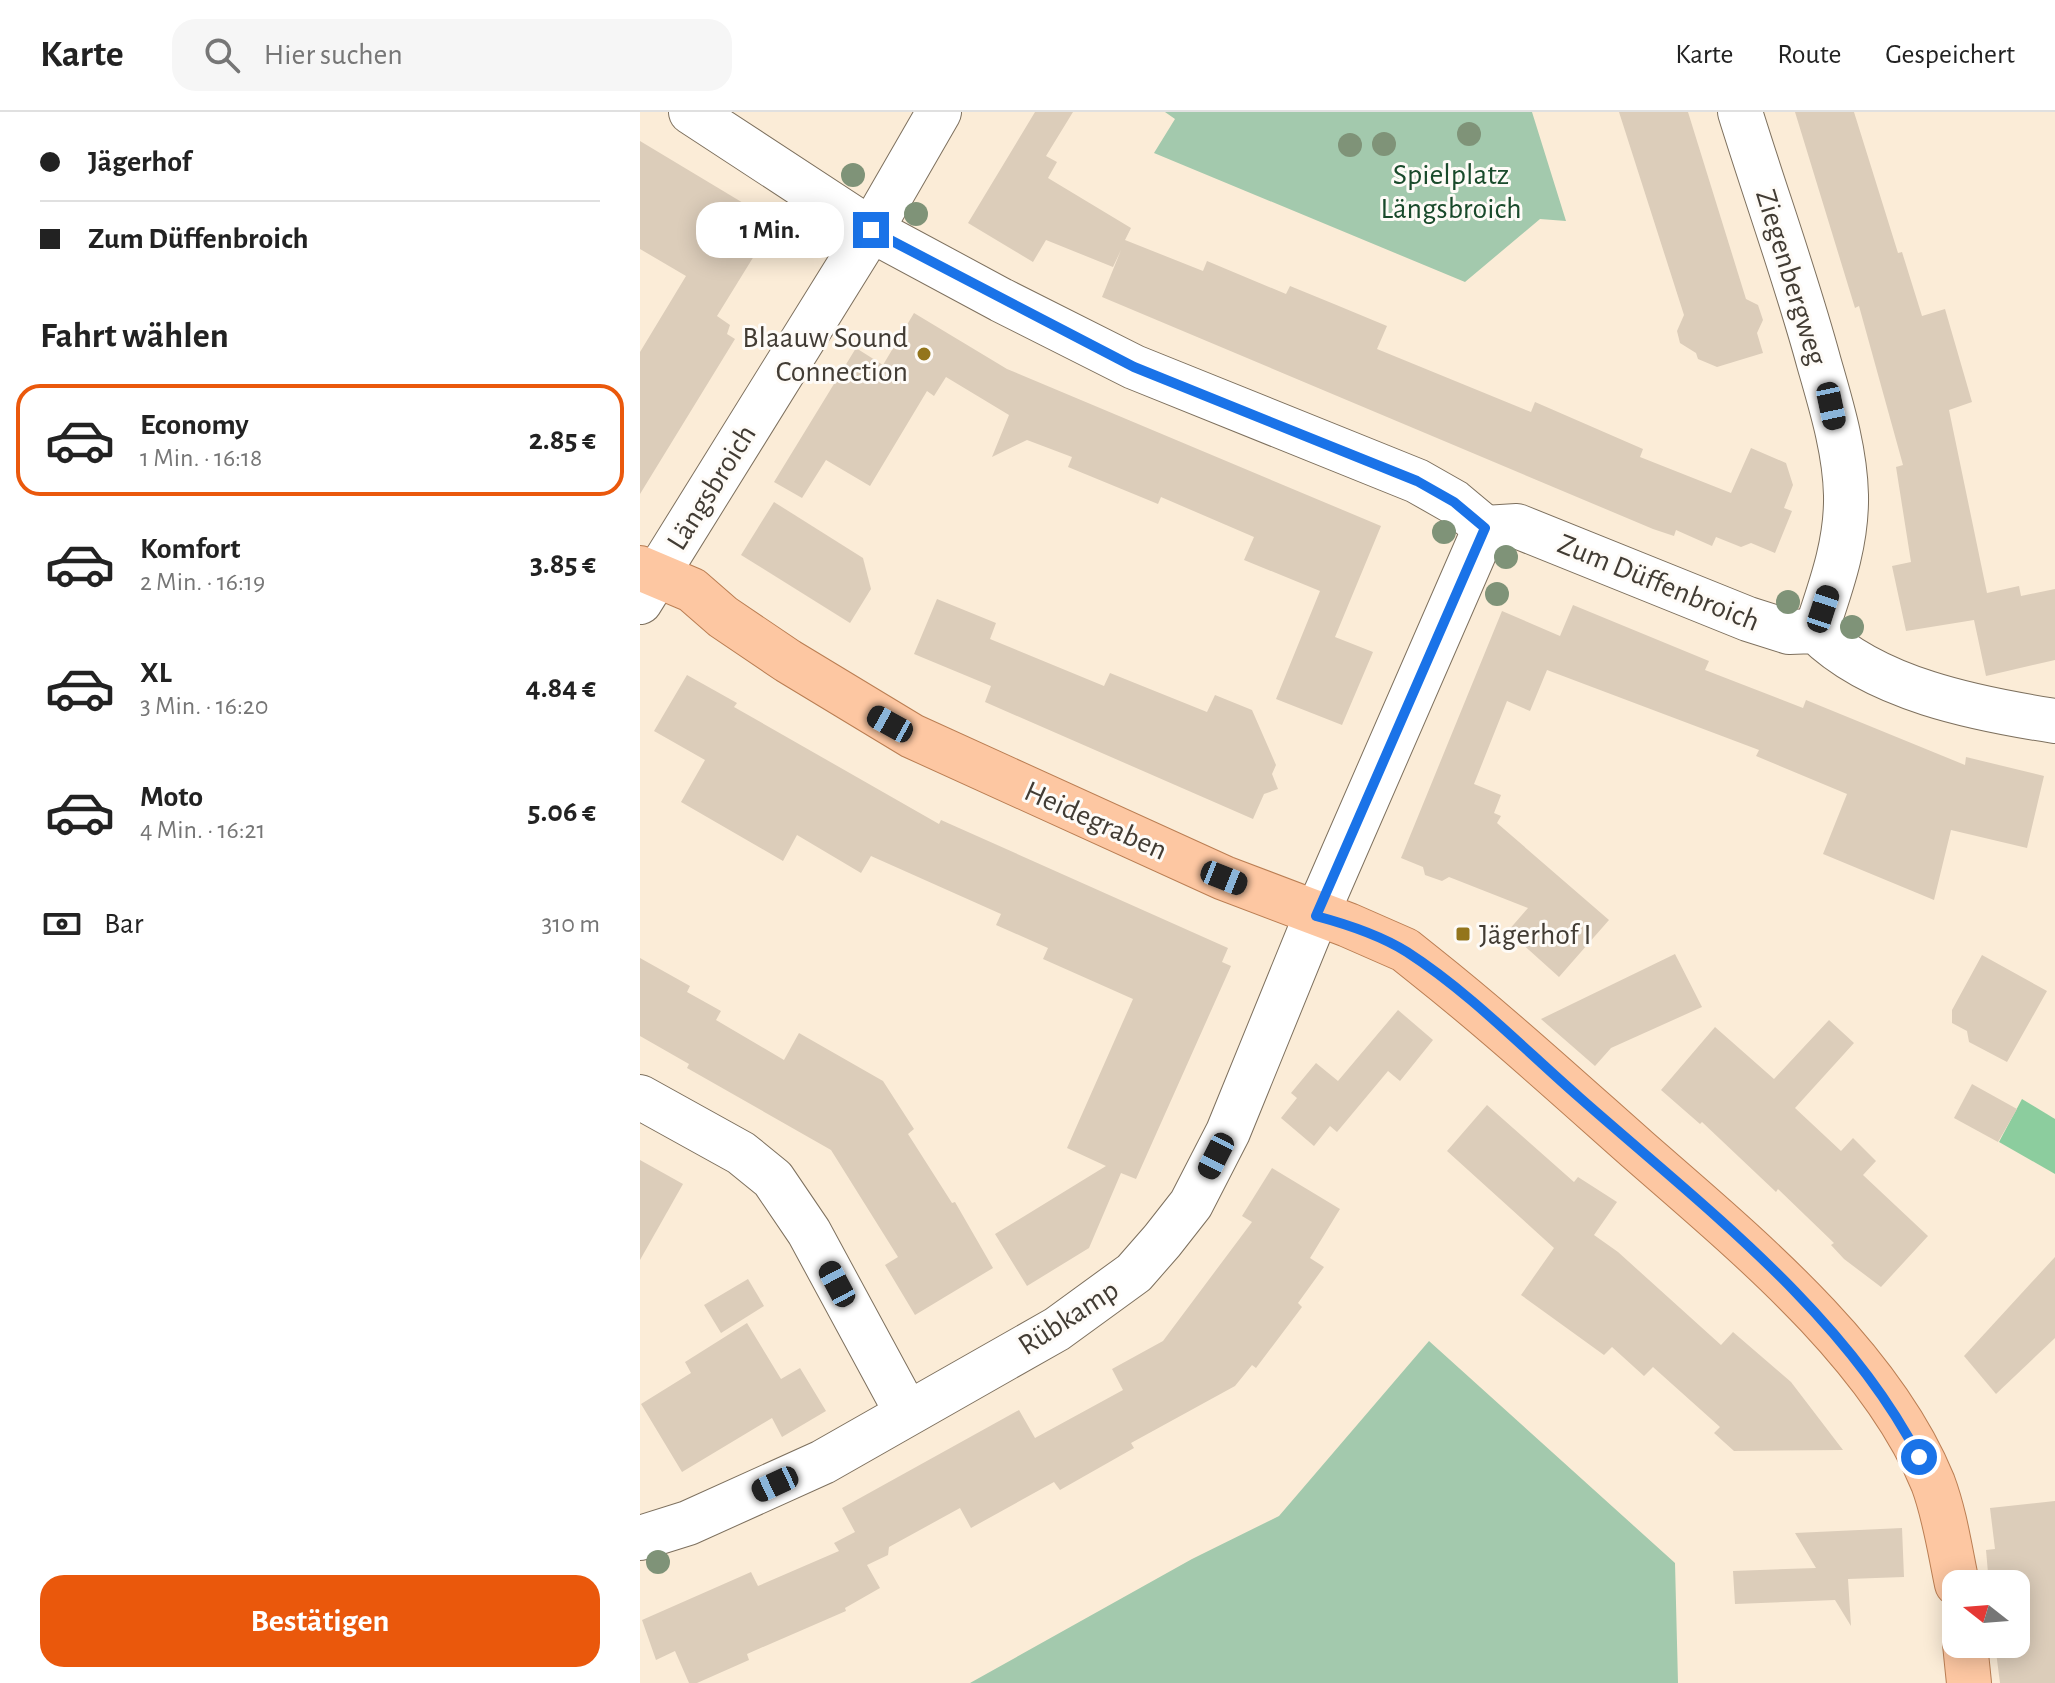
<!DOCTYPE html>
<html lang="de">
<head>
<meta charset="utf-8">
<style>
	body { margin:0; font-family:"Alegreya Sans",sans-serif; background:#f6f6f6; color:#222; height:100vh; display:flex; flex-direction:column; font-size:30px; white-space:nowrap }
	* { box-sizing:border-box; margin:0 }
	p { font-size:26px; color:#767676 }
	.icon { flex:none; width:44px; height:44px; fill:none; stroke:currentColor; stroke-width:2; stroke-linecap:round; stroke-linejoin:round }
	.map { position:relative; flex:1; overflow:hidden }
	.side { display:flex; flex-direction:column; background:#fff; width:640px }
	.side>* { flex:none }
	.banner { display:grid; align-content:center; height:176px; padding:0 40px; background:#fff }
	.needle { width:52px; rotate:287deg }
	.fabs { position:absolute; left:1302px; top:1458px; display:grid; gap:16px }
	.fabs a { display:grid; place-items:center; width:88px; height:88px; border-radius:16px; background:#fff; box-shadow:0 4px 20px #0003; font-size:40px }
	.end { position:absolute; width:36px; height:36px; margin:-18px; border:10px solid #1a73e8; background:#fff; box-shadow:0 0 0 4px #fff }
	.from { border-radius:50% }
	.bubble { position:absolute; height:56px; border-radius:24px; background:#fff; box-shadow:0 4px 20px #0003; font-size:26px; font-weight:700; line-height:56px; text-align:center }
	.car { position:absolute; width:24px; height:48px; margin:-24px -12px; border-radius:10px; box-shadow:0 0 6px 2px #0007; background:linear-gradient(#222 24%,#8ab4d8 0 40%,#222 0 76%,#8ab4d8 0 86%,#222 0) }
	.banner b { display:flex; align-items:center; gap:28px; height:76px; font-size:30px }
	.banner b+b { border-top:2px solid #e0e0e0 }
	.banner i { width:20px; height:20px; background:#222 }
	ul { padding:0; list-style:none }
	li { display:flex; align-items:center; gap:24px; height:112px; margin:0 16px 12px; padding:0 24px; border:4px solid transparent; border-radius:24px }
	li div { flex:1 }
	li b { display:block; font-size:30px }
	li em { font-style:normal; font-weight:700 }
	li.on { border-color:#ea580c }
	li>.icon { width:72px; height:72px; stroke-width:1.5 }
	h2 { padding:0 40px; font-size:36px; line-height:96px }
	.pay { display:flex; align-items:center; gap:20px; height:88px; padding:0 40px; font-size:30px }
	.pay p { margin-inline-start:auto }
	.primary-button { display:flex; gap:16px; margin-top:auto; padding:16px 40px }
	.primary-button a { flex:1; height:92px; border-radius:24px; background:#ea580c; color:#fff; font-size:32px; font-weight:700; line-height:92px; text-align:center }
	header { display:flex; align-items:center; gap:48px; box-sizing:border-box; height:112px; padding:0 40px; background:#fff; border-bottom:2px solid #e0e0e0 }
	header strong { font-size:38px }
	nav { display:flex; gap:44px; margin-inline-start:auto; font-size:28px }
	.search { width:560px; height:72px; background:#f6f6f6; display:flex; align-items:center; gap:20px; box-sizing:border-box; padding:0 28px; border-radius:24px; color:#767676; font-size:30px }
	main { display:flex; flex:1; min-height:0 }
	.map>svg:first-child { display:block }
	.green { fill:#a3c9ad }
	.forest { fill:#8ccd9e }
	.building { fill:#dccdba }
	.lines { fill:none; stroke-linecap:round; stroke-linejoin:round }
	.minor-casing { stroke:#7d705e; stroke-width:46 }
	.major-casing { stroke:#ba7e53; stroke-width:46 }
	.minor { stroke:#fff; stroke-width:44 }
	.major { stroke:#fdc7a2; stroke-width:44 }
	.tree { fill:#7f9378 }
	.route { stroke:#1a73e8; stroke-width:10 }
	.poi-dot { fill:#93751c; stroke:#fefbf7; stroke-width:3 }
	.labels { text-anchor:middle; stroke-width:6; stroke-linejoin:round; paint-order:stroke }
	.park-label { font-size:30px; fill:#194a2b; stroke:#fefbf7 }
	.street-label { font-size:30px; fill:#423c34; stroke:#fefbf7 }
	.poi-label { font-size:30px; fill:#423c34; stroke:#fefbf7; text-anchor:end }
</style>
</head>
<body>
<header>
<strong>Karte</strong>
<div class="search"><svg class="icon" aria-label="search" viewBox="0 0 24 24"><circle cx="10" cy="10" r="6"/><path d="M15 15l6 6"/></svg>Hier suchen</div>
<nav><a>Karte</a><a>Route</a><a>Gespeichert</a></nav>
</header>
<main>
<section class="side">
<div class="banner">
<b><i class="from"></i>Jägerhof</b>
<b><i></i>Zum Düffenbroich</b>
</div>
<h2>Fahrt wählen</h2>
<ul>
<li class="on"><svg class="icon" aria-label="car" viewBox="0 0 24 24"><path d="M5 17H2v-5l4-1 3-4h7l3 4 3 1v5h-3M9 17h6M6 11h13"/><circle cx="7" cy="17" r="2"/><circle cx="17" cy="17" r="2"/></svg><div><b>Economy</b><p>1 Min. · 16:18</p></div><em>2.85 €</em></li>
<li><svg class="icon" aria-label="car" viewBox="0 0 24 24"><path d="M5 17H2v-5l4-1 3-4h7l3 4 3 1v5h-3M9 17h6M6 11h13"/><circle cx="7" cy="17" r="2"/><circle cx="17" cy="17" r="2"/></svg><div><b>Komfort</b><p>2 Min. · 16:19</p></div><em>3.85 €</em></li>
<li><svg class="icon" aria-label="car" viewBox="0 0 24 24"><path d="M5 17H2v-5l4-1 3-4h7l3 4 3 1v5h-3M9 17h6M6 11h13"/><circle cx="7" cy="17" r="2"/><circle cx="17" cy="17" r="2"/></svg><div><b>XL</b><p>3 Min. · 16:20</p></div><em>4.84 €</em></li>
<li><svg class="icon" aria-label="car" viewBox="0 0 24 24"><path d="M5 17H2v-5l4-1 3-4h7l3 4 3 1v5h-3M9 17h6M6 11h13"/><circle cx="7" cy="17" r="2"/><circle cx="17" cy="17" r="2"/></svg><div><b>Moto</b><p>4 Min. · 16:21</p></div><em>5.06 €</em></li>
</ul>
<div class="pay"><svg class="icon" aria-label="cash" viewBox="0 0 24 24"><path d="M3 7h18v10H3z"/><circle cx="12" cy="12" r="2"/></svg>Bar<p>310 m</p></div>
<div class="primary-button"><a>Bestätigen</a></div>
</section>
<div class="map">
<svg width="1415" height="1571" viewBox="0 0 1415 1571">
	<rect width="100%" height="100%" fill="#fbecd7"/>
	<g class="green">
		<polygon points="525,0 892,0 926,109 900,107 825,170 514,41 535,7"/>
		<polygon points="789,1229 1035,1451 1038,1571 330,1571 552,1447 639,1404"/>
	</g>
	<polygon class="forest" points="1382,987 1415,1007 1415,1062 1359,1030"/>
	<g class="building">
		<polygon points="395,0 433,0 406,44 417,50 408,66 491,116 485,128 563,159 567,149 646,182 650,174 694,192 747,214 737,237 891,300 895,290 1003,337 1000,345 1091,381 1111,336 1146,351 1153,373 1144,396 1152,399 1135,441 1111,431 1101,435 1076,425 1072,434 1036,418 1034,424 1013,417 462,185 481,138 473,155 406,128 393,150 328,111"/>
		<polygon points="979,0 1048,0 1106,187 1118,193 1123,208 1117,221 1123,241 1077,255 1058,247 1056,241 1040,231 1037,219 1044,203"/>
		<polygon points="1155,0 1214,0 1258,141 1262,140 1282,204 1305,197 1332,290 1309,298 1347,481 1379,474 1381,484 1415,477 1415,548 1346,564 1334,508 1266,519 1252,454 1271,450 1256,355 1263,353 1219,194 1215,196"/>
		<polygon points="0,29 135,110 77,204 90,213 87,222 95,227 0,382 0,240 46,164 0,137"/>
		<polygon points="274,201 367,257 741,414 695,525 733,540 702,613 636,587 680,479 604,448 614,425 521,385 518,392 428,355 432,345 387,328 352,345 369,303 306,265 294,284 287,279 230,374 186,348 162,386 134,370 216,236 243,253"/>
		<polygon points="134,390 223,446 231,477 210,511 101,443"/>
		<polygon points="297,487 356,511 350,527 464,574 470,561 567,600 575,583 612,598 636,653 632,662 638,677 624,682 613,707 345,590 351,574 274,542"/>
		<polygon points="933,493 1069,549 1065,558 1163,596 1166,588 1325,653 1326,645 1404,664 1387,736 1311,718 1294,788 1183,742 1207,682 1116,644 1119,638 907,558 890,599 867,589 834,672 861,683 854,701 861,704 857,711 969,808 919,865 868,819 888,796 809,765 802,769 785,763 783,755 761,746 862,499 920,524"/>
		<polygon points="47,563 97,591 94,595 299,712 301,708 588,836 582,850 591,854 496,1067 481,1061 449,1136 387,1174 355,1122 466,1054 427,1036 493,887 403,847 408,836 356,813 361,802 231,744 221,761 157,723 143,749 41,690 65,648 14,619"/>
		<polygon points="1035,842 1062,895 971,936 955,954 901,907"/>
		<polygon points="1342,843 1407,879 1367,950 1329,930 1327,919 1312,911 1312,898"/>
		<polygon points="0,846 50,874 47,880 81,899 76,908 144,948 159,921 243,969 274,1017 268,1022 312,1091 315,1090 353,1156 275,1203 245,1153 258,1145 191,1038 47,956 49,952 0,924"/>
		<polygon points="758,898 793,928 760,969 748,959 697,1020 690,1014 674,1034 641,1006 657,986 651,981 676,951 698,969"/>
		<polygon points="1189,908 1214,931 1155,996 1201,1039 1213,1026 1236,1049 1223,1063 1288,1124 1241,1175 1204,1147 1191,1133 1194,1131 1138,1077 1136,1080 1062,1010 1060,1012 1021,978 1075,915 1134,967"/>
		<polygon points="1332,972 1377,997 1358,1030 1314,1006"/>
		<polygon points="847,993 934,1070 938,1065 977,1090 954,1123 978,1140 1081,1233 1093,1220 1151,1270 1203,1338 1094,1339 1074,1321 1080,1315 1013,1255 1004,1264 972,1235 964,1243 881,1183 914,1136 807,1039"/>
		<polygon points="0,1048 43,1072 0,1148"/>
		<polygon points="632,1056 700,1097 670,1146 684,1155 658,1191 662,1195 616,1256 612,1253 595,1274 491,1331 494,1336 420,1378 414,1370 331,1416 320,1396 249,1435 248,1443 227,1453 240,1476 205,1496 206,1499 107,1542 109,1548 57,1571 49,1571 35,1539 16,1548 2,1508 111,1460 118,1474 199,1439 194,1431 215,1420 202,1396 379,1298 395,1326 483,1278 472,1257 523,1229 612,1110 602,1104"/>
		<polygon points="1415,1145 1415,1226 1356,1282 1324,1244"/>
		<polygon points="108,1167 124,1194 81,1221 64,1193"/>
		<polygon points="107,1211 141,1267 160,1256 186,1299 142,1325 132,1306 42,1360 1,1292 51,1261 45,1250"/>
		<polygon points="1415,1389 1415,1571 1360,1571 1355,1532 1376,1532 1376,1472 1349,1472 1346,1438 1355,1437 1350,1396"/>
		<polygon points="1262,1416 1264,1465 1208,1467 1211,1514 1195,1488 1095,1492 1093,1459 1176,1456 1155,1421"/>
	</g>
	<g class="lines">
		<defs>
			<g id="minor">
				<polyline points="51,0 231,118 361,188 494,255 777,369 814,390 845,416"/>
				<path d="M1100,0C1126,84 1156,166 1179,251C1191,293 1205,338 1206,383C1207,431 1191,474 1176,519"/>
				<path d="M845,416L877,414L1108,507L1149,520L1176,519C1234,577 1337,597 1415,609"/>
				<polyline points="0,490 231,118 299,0"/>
				<polyline points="0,985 101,1041 133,1067 169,1120 267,1301"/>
				<polyline points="0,1426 48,1411 183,1350 417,1217 494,1161 522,1129 551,1092 588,1020 676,804 845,416"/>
			</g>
			<g id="major">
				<path d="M0,456L52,478L83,505L148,549L272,624L584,766L708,813L765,838L785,854C858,912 927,975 997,1037C1101,1128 1240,1241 1293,1371C1305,1403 1310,1439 1317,1472"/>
				<polyline points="1325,1532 1329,1571"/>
			</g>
		</defs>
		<use href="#minor" class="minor-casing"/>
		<use href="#major" class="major-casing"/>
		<use href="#minor" class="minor"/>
		<use href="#major" class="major"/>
	</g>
	<g class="tree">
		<circle cx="829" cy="22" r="12"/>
		<circle cx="744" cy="32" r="12"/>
		<circle cx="710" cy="33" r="12"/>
		<circle cx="213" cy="63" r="12"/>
		<circle cx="276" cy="102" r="12"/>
		<circle cx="804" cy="420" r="12"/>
		<circle cx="866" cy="445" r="12"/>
		<circle cx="857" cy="482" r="12"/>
		<circle cx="1148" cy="490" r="12"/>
		<circle cx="1212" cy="515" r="12"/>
		<circle cx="18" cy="1450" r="12"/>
	</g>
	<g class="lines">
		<path class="route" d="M231,118L494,255L777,369L814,390L845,416L676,804C706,812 740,823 767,840C829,880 883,936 939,985C1059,1091 1205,1201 1279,1345"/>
	</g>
	<g class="poi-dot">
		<circle cx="284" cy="242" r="8"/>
		<rect x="815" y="814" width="16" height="16" rx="4"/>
	</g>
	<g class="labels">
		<g class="park-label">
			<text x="811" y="72">Spielplatz<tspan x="811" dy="34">Längsbroich</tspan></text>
		</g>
		<g class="street-label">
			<text transform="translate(1152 165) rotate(73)" y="10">Ziegenbergweg</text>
			<text transform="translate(71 375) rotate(-58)" y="10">Längsbroich</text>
			<text transform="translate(1019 470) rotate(22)" y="10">Zum Düffenbroich</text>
			<text transform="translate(456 708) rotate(24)" y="10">Heidegraben</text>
			<text transform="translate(428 1205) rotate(-33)" y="10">Rübkamp</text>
		</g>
		<g class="poi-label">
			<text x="268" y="235">Blaauw Sound<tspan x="268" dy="34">Connection</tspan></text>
			<text x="839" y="832" text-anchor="start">Jägerhof I</text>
		</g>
	</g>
</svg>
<div class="fabs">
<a><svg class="needle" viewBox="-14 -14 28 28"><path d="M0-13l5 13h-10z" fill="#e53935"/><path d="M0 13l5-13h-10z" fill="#767676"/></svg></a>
</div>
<i class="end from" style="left:1279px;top:1345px"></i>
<i class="end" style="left:231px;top:118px"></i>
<div class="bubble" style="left:56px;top:90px;width:148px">1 Min.</div>
<i class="car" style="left:1191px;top:294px;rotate:168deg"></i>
<i class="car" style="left:1183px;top:497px;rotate:18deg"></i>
<i class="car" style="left:250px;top:612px;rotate:299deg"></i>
<i class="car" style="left:584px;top:766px;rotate:112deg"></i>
<i class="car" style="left:576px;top:1044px;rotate:207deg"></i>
<i class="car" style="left:197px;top:1172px;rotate:332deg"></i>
<i class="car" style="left:135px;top:1372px;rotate:245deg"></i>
</div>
</main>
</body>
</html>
